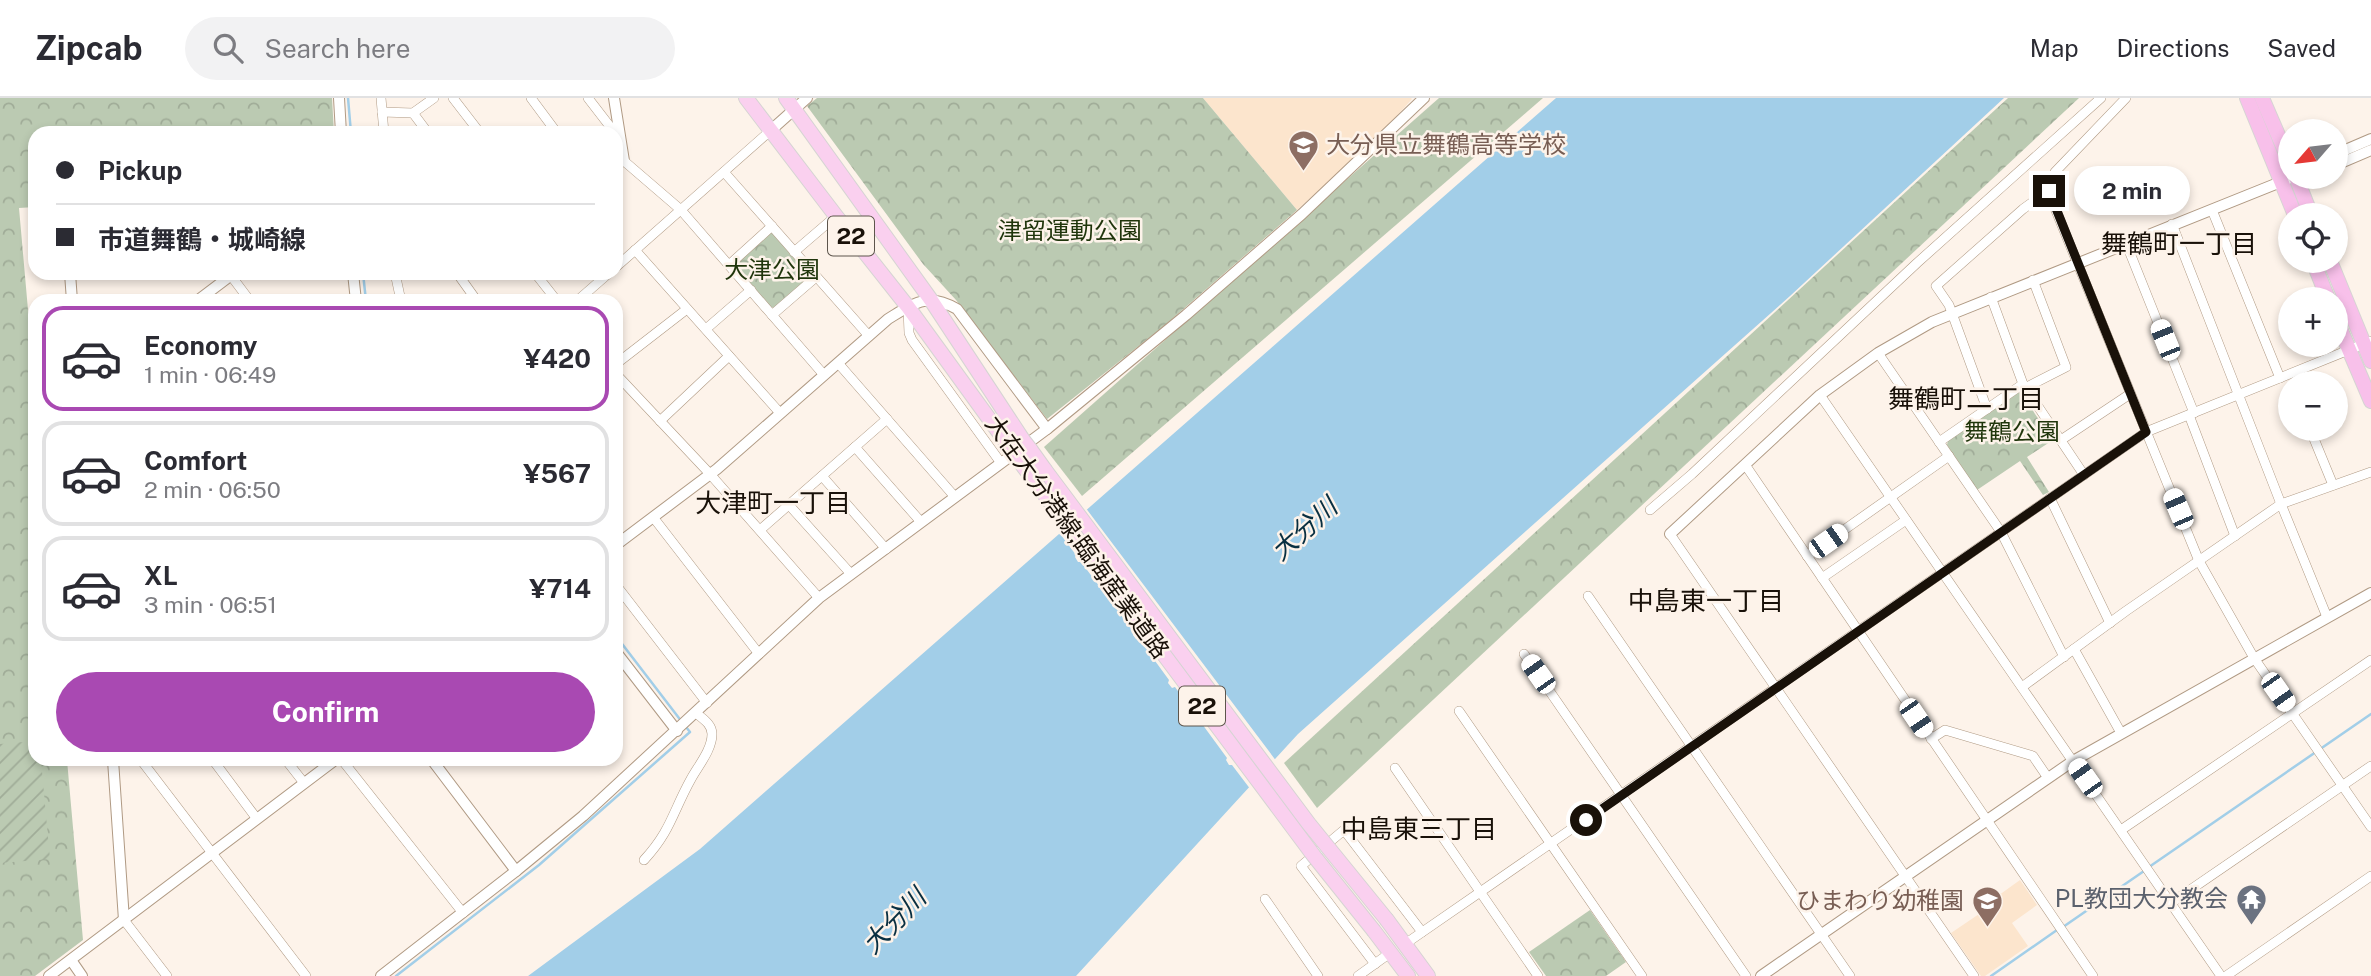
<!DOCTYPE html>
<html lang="en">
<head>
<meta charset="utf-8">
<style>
	body { margin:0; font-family:"Public Sans","Noto Sans JP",sans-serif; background:#f2f2f3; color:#2b2b33; height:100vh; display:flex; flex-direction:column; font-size:26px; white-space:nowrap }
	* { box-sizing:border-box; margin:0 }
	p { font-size:23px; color:#7c7c81 }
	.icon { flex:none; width:38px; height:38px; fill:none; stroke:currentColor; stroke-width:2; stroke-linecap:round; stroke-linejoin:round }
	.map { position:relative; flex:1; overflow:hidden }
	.side { position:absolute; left:28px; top:196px; width:595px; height:472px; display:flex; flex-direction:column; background:#fff; border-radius:21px; box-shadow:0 4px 10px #0003 }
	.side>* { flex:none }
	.top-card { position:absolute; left:28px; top:28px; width:595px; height:154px; border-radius:21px; box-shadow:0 4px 10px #0003; display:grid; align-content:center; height:154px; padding:0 28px; background:#fff }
	.needle { width:46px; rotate:242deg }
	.controls { position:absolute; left:2278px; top:21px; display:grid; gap:14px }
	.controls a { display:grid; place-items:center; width:70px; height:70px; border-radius:50%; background:#fff; box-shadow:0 4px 10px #0003; font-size:35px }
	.end { position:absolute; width:32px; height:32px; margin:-16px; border:9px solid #191109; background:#fff; box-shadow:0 0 0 4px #fff }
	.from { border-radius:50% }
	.bubble { position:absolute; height:49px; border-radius:24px; background:#fff; box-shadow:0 4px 10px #0003; font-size:23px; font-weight:700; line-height:49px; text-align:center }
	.car { position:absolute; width:21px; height:42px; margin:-21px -10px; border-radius:9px; box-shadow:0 0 5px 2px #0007; background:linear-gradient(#fff 24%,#345 0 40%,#fff 0 76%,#345 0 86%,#fff 0) }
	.top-card b { display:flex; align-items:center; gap:24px; height:66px; font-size:26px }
	.top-card b+b { border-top:2px solid #e1e1e2 }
	.top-card i { width:18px; height:18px; background:#2b2b33 }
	ul { padding:12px 0 0; list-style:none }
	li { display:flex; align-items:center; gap:21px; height:105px; margin:0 14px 10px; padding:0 14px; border:4px solid #e1e1e2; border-radius:21px }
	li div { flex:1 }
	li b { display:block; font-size:26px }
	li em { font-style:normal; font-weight:700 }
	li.active { border-color:#a949b2 }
	li>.icon { width:63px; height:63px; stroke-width:1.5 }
	.cta { display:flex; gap:14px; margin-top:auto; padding:14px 28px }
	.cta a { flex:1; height:80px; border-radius:42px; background:#a949b2; color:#fff; font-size:28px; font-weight:700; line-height:80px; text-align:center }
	header { display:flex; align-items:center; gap:42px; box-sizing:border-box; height:98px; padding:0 35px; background:#fff; border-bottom:2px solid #e1e1e2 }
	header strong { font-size:33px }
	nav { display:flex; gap:38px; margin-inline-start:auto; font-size:24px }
	.search { width:490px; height:63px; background:#f2f2f3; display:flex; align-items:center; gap:18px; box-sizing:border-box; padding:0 24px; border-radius:38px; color:#7c7c81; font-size:26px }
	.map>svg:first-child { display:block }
	.built { fill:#fce5cd }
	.park { fill:url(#park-crowns) }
	.garden { fill:url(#garden-furrows) }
	.water { fill:#a2cee8 }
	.pier { fill:#fdf3ea }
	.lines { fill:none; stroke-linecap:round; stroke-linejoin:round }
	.stream { stroke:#a2cee8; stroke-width:2.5 }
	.minor-casing { stroke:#b09a84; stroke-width:10 }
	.tertiary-casing { stroke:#b09a84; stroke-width:12 }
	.primary-casing { stroke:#d6d4d3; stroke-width:16 }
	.trunk-casing { stroke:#d6d4d3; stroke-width:16 }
	.minor { stroke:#fff; stroke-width:9 }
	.tertiary { stroke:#fff; stroke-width:10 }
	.primary { stroke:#fad0ef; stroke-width:14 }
	.trunk { stroke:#f8c0ea; stroke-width:14 }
	.primary-bridge-casing { stroke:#d6d4d3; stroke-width:16; stroke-linecap:butt }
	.primary-bridge { stroke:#fad0ef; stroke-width:14 }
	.route { stroke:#191109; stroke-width:9 }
	.labels { text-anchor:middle; stroke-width:5; stroke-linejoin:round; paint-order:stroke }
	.shield { fill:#fdf3ea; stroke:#5d554c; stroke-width:2 }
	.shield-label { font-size:23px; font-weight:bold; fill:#191109 }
	.education-label { font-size:24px; fill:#785e54; stroke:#fdf3ea; text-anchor:start }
	.park-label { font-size:24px; fill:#1f350b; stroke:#fdf3ea }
	.street-label { font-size:24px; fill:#191109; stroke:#fdf3ea }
	.worship-label { font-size:24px; fill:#5b616d; stroke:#fdf3ea; text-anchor:end }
	.neighbourhood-label { font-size:26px; fill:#191109; stroke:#fdf3ea }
	.water-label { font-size:26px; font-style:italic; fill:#082f41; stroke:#fdf3ea }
</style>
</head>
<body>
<header>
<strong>Zipcab</strong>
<div class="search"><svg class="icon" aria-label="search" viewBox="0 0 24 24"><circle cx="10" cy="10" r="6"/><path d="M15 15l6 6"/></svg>Search here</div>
<nav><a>Map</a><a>Directions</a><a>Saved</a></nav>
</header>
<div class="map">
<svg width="2371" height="878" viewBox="0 0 2371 878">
	<defs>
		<pattern id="park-crowns" width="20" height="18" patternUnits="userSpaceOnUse" patternTransform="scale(1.75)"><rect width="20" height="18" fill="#bbcab2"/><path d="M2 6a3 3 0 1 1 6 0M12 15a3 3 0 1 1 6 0" fill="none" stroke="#a0ac98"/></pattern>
		<pattern id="garden-furrows" width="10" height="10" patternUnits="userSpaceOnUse" patternTransform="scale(1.75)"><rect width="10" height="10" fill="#bbcab2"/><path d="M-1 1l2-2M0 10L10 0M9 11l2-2" fill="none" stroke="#a0ac98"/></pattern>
	</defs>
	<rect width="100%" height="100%" fill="#fdf3ea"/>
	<g class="built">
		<polygon points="1203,0 1411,0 1412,1 1377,40 1297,112"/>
		<polygon points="2020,782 2037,807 2012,825 2028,848 1985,878 1981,878 1951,835 1982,814 1981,810"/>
	</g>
	<g class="park">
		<polygon points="0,0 332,0 334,35 35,35 35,109 19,110 35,291 35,662 67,662 83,842 35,878 0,878"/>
		<polygon points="817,0 1203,0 1297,112 1165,227 1047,321 956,202 923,166 807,8"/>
		<polygon points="1439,0 1543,0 1082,398 1044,349"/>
		<polygon points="2008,0 2079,0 1317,710 1284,665"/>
		<polygon points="770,135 774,135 809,175 809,179 774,210 770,209 735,170 735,165"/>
		<polygon points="2022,294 2035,316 2053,342 2027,359 2049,394 2043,397 2020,363 1977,392 1947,347 1948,342 2018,295"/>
		<polygon points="1590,812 1626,864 1606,878 1546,878 1529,854"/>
	</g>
	<polygon class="garden" points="35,643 35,662 41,662 50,761 0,765 0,646"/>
	<polygon class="water" points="1556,0 2004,0 1790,198 1298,636 1076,878 528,878 700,751"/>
	<polygon class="pier" points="1085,409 1277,664 1251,692 1232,667 1229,667 1226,662 1227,660 1175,589 1172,590 1168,585 1169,582 1139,541 1136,541 1133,537 1134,534 1081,464 1078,464 1075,459 1076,457 1058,433"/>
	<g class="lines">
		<g class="stream">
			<polyline points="348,0 351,35"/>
			<polyline points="363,175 366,203"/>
			<polyline points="616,538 682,624"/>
			<polyline points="2149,769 2371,616"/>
			<polyline points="2063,829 2144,773"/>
			<polyline points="396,878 539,767 690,634 686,629"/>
			<polyline points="1991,878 2057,832"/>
		</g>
		<defs>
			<g id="minor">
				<polyline points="381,0 384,35"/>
				<polyline points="453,0 480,35"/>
				<polyline points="531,0 557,35"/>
				<polyline points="588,0 615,35"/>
				<polyline points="2126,0 2055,74 2048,93 2199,463 2254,560 2371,729"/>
				<polyline points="382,14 413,15 434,0"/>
				<polyline points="413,15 428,35"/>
				<polyline points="624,63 681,112 824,277"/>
				<polyline points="724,74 869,238"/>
				<polyline points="2212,112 2280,280"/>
				<polyline points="2172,126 2281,406 2327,519"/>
				<polyline points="2126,145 2194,315"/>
				<polyline points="635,152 780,315"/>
				<polyline points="794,154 836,118"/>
				<polyline points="729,167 772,128"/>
				<polyline points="616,169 770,33"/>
				<polyline points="229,175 250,203"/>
				<polyline points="395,175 401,203"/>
				<polyline points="457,175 477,203"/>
				<polyline points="535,175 557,203"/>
				<polyline points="1991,199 2023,286 2084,377"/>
				<polyline points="577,203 609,175"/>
				<polyline points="908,210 909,235 912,242 1001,365"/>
				<polyline points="772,217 816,179"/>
				<polyline points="706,231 751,192"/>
				<polyline points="1878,255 2001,434 2064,559"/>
				<polyline points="838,265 955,399"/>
				<polyline points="616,266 687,211"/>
				<polyline points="616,276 710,376 819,500"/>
				<polyline points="2025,290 2066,269 2033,182"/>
				<polyline points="1820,297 2221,878"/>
				<polyline points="1987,311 1949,207 1936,188 2023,111 2048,93"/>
				<polyline points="2189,317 2235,438"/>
				<polyline points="660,323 729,258"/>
				<polyline points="2310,331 2333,387"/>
				<polyline points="2061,342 2130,296"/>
				<polyline points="1939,344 2023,286"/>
				<polyline points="855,349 921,424"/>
				<polyline points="1746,368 2093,878"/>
				<polyline points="822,378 886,451"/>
				<polyline points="2050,400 2110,525"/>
				<polyline points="789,407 851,476"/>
				<polyline points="1650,412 1692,376 1917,165 2101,0"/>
				<polyline points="653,419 759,556"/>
				<polyline points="760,432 887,321"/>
				<polyline points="1670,436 1974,878"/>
				<polyline points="1807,458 1949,358"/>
				<polyline points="1822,480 1906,422"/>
				<polyline points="616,487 707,605"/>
				<polyline points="1588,498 1850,878"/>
				<polyline points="2074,551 2121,635"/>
				<polyline points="1524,556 1746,878"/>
				<polyline points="2022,589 2126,513 2281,406 2371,374"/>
				<polyline points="1459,613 1642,878"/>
				<polyline points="1931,641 1945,632 2033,658 2048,680"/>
				<polyline points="141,662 306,878"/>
				<polyline points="213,662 257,721"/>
				<polyline points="286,662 304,685"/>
				<polyline points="342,662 463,815"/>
				<polyline points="1395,670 1538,878"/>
				<polyline points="2121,732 2371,562"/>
				<path d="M644,762C671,733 673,713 691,681C698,668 712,652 712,636C712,626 703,621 696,615"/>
				<polyline points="1265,801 1318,878"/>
				<polyline points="2171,805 2371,668"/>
				<polyline points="124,822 167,878"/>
				<polyline points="1405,846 2146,334 2371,243"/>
				<polyline points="1375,866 1301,768 1344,732 1422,834"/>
				<polyline points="1358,878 1390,855"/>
				<polyline points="2226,878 2371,778"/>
			</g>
			<g id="tertiary">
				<polyline points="339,0 341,35"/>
				<polyline points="614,0 624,63 616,64"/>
				<polyline points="770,33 807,0"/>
				<polyline points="2336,56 2371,41"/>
				<polyline points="2336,67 2371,52"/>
				<polyline points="70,175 72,203"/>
				<polyline points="353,175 356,203"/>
				<polyline points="197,203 234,175"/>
				<polyline points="1670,436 1820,297 1878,255 1932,224 2288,81"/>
				<path d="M616,447L717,371L888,221C914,205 927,194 957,211L1047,331"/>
				<polyline points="616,554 677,633"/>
				<polyline points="113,662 124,822"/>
				<polyline points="432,662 516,773"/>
				<polyline points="71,862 82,878"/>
				<polyline points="49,878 335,662"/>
				<polyline points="381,878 516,773 583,718 819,500 1047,331 1186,217 1302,116 1424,0"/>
				<polyline points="1761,878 2073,663 2371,495"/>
			</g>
			<g id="primary">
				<polyline points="746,0 836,118 908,209 1011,351"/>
				<polyline points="786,0 931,202 1023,342"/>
				<polyline points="1030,351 1045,372"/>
				<polyline points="1017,360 1033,381"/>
				<polyline points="1387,822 1428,878"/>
				<polyline points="1374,833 1408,878"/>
			</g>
			<g id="trunk">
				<polyline points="2247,0 2295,117"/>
				<polyline points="2262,0 2291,67"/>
				<polyline points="2296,79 2311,117"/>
				<polyline points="2313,163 2328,201"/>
				<polyline points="2330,163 2371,263"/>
				<polyline points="2336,221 2371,303"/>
			</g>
		</defs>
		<use href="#minor" class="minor-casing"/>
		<use href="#tertiary" class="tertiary-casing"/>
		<use href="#primary" class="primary-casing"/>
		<use href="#trunk" class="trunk-casing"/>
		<use href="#minor" class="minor"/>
		<use href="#tertiary" class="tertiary"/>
		<use href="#primary" class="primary"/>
		<use href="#trunk" class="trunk"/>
		<defs>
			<g id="primary-bridge">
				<polyline points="1023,342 1030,351"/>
				<polyline points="1011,351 1017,360"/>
				<polyline points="1045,372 1309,726 1387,822"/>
				<polyline points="1033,381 1314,758 1374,833"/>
			</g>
		</defs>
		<use href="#primary-bridge" class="primary-bridge-casing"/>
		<use href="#primary-bridge" class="primary-bridge"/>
	</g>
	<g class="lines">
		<polyline class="route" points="1586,722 2146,334 2049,93"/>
	</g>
	<defs>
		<symbol id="school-pin" viewBox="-11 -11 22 30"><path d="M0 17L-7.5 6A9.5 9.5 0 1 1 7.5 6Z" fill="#8d6e63" stroke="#fdf3ea"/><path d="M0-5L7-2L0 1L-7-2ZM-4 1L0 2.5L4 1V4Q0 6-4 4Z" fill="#fff"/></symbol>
		<symbol id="temple-pin" viewBox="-11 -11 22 30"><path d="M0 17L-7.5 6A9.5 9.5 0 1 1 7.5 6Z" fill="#6b7280" stroke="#fdf3ea"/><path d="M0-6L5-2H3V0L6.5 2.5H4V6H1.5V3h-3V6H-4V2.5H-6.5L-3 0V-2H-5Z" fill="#fff"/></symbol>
	</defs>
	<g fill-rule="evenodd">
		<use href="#school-pin" x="1286" y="30" width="35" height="47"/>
		<use href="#temple-pin" x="2234" y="784" width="35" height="47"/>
		<use href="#school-pin" x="1970" y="786" width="35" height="47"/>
	</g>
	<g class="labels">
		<g class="shield">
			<rect x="828" y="118.5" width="46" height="39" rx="5"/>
			<rect x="1179" y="588.5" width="46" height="39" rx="5"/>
		</g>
		<g class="shield-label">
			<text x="851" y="146">22</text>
			<text x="1202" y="616">22</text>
		</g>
		<g class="education-label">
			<text x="1326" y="55">大分県立舞鶴高等学校</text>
			<text x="1964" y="811" text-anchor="end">ひまわり幼稚園</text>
		</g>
		<g class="park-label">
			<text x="1070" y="141">津留運動公園</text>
			<text x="772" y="180">大津公園</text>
			<text x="2012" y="342">舞鶴公園</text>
		</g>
		<g class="street-label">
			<text transform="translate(1077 439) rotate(54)" y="8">大在大分港線;臨海産業道路</text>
		</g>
		<g class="worship-label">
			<text x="2228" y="809">PL教団大分教会</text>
		</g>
		<g class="neighbourhood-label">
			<text x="2179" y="155">舞鶴町一丁目</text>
			<text x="1966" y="310">舞鶴町二丁目</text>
			<text x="773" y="414">大津町一丁目</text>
			<text x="1706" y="512">中島東一丁目</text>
			<text x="1419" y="740">中島東三丁目</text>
		</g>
		<g class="water-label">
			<text transform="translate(1304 431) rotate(-42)" y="9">大分川</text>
			<text transform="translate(894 823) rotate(-46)" y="9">大分川</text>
		</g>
	</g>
</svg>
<div class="controls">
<a><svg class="needle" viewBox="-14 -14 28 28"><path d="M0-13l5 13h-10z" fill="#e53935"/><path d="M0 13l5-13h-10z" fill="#7c7c81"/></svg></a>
<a><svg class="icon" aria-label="locate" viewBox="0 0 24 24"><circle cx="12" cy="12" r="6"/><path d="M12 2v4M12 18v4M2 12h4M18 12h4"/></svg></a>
<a>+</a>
<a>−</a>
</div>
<i class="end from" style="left:1586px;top:722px"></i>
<i class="end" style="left:2049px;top:93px"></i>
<div class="bubble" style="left:2074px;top:68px;width:116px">2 min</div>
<i class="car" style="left:2165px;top:242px;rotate:338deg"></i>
<i class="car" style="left:2178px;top:411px;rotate:337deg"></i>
<i class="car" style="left:1828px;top:443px;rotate:55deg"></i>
<i class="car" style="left:1538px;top:576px;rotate:325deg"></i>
<i class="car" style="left:2278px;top:594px;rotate:145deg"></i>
<i class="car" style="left:1916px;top:620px;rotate:146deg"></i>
<i class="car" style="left:2085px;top:680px;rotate:325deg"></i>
<div class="top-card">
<b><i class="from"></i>Pickup</b>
<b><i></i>市道舞鶴・城崎線</b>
</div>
<section class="side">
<ul>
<li class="active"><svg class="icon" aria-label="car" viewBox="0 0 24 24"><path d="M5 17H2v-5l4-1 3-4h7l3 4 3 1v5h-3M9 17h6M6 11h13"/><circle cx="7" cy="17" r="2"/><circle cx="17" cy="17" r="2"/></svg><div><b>Economy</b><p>1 min · 06:49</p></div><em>¥420</em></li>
<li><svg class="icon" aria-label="car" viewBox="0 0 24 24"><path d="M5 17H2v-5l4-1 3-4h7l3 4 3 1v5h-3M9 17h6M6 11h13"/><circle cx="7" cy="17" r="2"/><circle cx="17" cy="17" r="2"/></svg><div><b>Comfort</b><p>2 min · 06:50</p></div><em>¥567</em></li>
<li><svg class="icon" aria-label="car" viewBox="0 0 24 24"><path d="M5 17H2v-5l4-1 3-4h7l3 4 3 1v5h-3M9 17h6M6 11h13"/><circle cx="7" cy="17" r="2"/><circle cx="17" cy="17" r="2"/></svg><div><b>XL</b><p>3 min · 06:51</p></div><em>¥714</em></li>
</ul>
<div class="cta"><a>Confirm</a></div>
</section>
</div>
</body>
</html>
